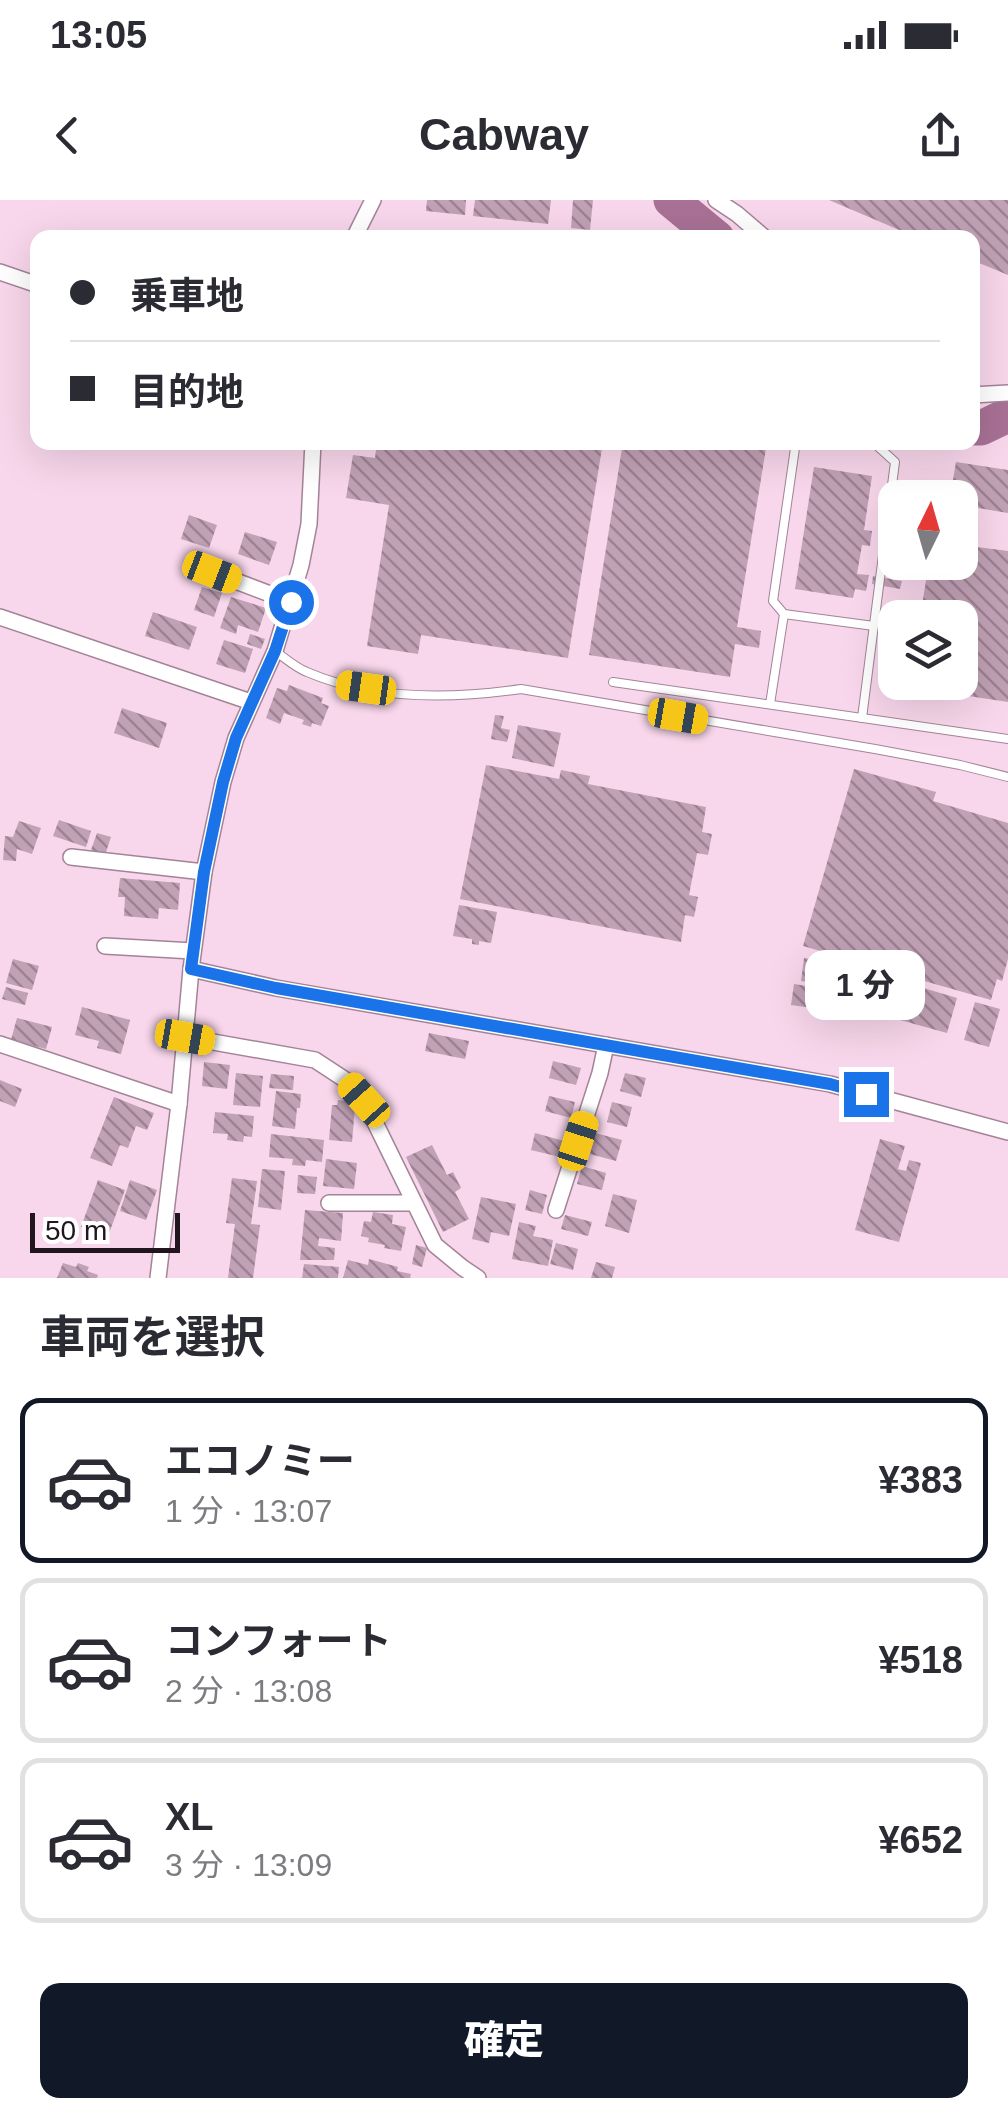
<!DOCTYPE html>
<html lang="ja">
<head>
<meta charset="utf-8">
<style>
	body { margin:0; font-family:Helvetica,"Noto Sans JP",sans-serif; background:#f7f7f7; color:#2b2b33; height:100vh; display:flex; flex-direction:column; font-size:38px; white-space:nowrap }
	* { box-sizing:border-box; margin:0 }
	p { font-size:32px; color:#7c7c81 }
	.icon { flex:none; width:55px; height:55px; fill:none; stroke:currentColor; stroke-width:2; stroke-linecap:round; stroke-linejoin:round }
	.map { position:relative; height:1078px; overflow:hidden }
	.side { display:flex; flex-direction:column; background:#fff; flex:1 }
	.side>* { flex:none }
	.top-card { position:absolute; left:30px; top:30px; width:950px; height:220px; border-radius:20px; box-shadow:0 10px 40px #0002; display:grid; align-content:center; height:220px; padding:0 40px; background:#fff }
	.needle { width:65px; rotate:5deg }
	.tools { position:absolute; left:878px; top:280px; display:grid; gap:20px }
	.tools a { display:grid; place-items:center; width:100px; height:100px; border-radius:20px; background:#fff; box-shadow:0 10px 40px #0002; font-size:50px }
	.scale { position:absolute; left:30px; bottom:25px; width:150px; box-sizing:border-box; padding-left:10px; border:5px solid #22161e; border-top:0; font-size:28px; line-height:35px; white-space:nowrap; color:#22161e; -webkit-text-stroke:8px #fff; paint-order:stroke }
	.end { position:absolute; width:45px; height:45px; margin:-22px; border:12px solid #1a73e8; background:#fff; box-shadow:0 0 0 5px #fff }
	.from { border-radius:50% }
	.bubble { position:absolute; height:70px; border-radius:20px; background:#fff; box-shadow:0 10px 40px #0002; font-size:32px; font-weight:800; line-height:70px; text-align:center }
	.car { position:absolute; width:30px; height:60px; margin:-30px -15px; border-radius:12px; box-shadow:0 0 8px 2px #0007; background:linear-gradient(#f5c518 24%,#345 0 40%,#f5c518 0 76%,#345 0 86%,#f5c518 0) }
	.top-card b { display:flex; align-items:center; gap:35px; height:95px; font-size:38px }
	.top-card b+b { border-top:2px solid #e1e1e2 }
	.top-card i { width:25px; height:25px; background:#2b2b33 }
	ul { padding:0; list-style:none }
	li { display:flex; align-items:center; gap:30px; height:165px; margin:0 20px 15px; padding:0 20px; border:5px solid #e1e1e2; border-radius:20px }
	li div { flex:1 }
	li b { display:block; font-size:38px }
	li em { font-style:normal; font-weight:800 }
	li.current { border-color:#111827 }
	li>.icon { width:90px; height:90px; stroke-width:1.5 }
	h2 { padding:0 40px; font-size:45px; line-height:120px }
	.cta { display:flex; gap:20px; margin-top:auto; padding:20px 40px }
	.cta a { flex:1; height:115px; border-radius:20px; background:#111827; color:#fff; font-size:40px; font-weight:800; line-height:115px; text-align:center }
	.status { display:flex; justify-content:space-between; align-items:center; height:70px; padding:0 50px; background:#fff; direction:ltr }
	.status svg { height:28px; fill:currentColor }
	header { display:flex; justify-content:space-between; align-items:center; height:130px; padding:0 40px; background:#fff; font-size:45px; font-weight:800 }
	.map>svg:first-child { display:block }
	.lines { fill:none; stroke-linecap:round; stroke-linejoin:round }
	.river { stroke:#a87195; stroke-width:35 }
	.building { fill:url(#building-back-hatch) }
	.lane-casing { stroke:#a38497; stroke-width:10 }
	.street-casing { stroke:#a38497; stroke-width:18 }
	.lane { stroke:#fff; stroke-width:8 }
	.street { stroke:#fff; stroke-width:15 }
	.route { stroke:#1a73e8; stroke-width:12 }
</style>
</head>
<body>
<div class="status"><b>13:05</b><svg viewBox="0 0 49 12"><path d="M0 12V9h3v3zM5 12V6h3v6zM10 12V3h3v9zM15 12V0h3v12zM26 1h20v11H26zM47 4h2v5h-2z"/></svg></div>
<header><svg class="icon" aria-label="back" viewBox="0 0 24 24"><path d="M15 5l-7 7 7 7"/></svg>Cabway<svg class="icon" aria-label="share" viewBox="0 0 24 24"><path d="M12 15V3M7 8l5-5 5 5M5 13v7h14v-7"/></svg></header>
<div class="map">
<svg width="1008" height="1078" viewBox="0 0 1008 1078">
	<defs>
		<pattern id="building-back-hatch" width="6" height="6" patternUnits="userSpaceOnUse" patternTransform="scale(2.5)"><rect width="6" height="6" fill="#c1a1b5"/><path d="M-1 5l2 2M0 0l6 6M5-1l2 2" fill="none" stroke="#9c8293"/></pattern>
	</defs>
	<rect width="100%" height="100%" fill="#f8d6eb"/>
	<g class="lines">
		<g class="river">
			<polyline points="671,0 717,38"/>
			<polyline points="972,228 981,228 1008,215"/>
		</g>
	</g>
	<g class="building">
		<polygon points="427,0 466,0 465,15 426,11"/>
		<polygon points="475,0 551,0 548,24 473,16"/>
		<polygon points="573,0 593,0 590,30 571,28"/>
		<polygon points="829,0 1008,0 1008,75 972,60 972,38 918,38"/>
		<polygon points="377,242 603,242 568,458 421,435 418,454 367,446 389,305 346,298 353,255 375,258"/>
		<polygon points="623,242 767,242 737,427 761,431 759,448 735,444 730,477 589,455"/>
		<polygon points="956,262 1008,270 1008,313 960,305 960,298 950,298"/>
		<polygon points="814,267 872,276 864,330 872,331 870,346 862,345 857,374 869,375 866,391 855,389 853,398 795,389"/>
		<polygon points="189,315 217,325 209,348 181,339"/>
		<polygon points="245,332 277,342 269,365 238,354"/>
		<polygon points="960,335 978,337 977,347 1008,351 1008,502 909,487 910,482 960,482 960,418 920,418 929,362 960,362"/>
		<polygon points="873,376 902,381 900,389 872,384"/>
		<polygon points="202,387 222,393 214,417 194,410"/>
		<polygon points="231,397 266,408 258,432 238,425 236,434 220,428"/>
		<polygon points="153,412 197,427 189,450 145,436"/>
		<polygon points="250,434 265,439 261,449 247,444"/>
		<polygon points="224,440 253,449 245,473 216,464"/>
		<polygon points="289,485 323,498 321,503 329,506 321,526 312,523 311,527 302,524 304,520 284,513 280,524 266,518 277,488 287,491"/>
		<polygon points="122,508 167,523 159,548 114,533"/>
		<polygon points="495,515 504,516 501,528 510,530 507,542 491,539"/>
		<polygon points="518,525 561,533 554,567 512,558"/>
		<polygon points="486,565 559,579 561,570 590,576 588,584 706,607 702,632 712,634 708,655 697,653 689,695 698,697 694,717 685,715 681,742 460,699"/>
		<polygon points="854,569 936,592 933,601 1008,623 1008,759 1002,781 997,779 991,800 882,769 879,777 845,765 848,759 803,746"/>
		<polygon points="59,620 91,631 86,647 53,636"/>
		<polygon points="19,621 41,628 32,654 17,649 16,661 3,660 5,636 13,637"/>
		<polygon points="97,633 111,637 105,655 91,650"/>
		<polygon points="120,678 180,683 178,710 159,708 158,719 124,716 125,697 118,697"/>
		<polygon points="459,705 497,712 491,743 479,741 479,745 472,744 472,739 453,736"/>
		<polygon points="804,758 843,764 839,787 801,781"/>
		<polygon points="13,759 39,766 32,790 6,783"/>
		<polygon points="794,784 843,792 840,812 791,805"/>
		<polygon points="910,784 957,798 947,833 900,820"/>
		<polygon points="6,787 28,793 25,805 2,799"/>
		<polygon points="975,802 1000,809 989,847 964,840"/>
		<polygon points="82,807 130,820 121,854 97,848 99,841 75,835"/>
		<polygon points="17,818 52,827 46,849 11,840"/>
		<polygon points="429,833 469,841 465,859 425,851"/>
		<polygon points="553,861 581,868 576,885 549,878"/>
		<polygon points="204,862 230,865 227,889 202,886"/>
		<polygon points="236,873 263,876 260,907 233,905"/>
		<polygon points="625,873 646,878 641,897 620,891"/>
		<polygon points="271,874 294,876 293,890 269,888"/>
		<polygon points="0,880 22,889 15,907 0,901"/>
		<polygon points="276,891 301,894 300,908 297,908 295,929 272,926"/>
		<polygon points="549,896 575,902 571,918 545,911"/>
		<polygon points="114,897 154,913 147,930 136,926 128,948 120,945 112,966 90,958"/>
		<polygon points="338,900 348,901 348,906 355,907 352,942 329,940 332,905 337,905"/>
		<polygon points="612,902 632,907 627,927 607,922"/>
		<polygon points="215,912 254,916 252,937 244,936 243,942 227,940 228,934 213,933"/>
		<polygon points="535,933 564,941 560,957 531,950"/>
		<polygon points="595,933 622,940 616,961 590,954"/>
		<polygon points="271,934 324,940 322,962 306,960 305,966 292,965 293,959 269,957"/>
		<polygon points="880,939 905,946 898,969 906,971 909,960 921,963 899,1042 855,1030"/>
		<polygon points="432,945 447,975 453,972 461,988 455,992 469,1019 443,1032 406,957"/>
		<polygon points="326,959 357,963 354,989 323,986"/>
		<polygon points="582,966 606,973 602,990 577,984"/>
		<polygon points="262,969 285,971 281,1010 258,1007"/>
		<polygon points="298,975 317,977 315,994 297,993"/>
		<polygon points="232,978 257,981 251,1024 260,1025 253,1078 228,1078 235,1024 226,1023"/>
		<polygon points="98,980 125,990 108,1036 81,1027"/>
		<polygon points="130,980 157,990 146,1020 120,1011"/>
		<polygon points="530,990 547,995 542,1014 525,1010"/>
		<polygon points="613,994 637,1000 629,1033 605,1026"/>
		<polygon points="481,997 516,1004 509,1036 491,1032 489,1043 472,1039"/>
		<polygon points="305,1010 343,1013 341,1041 319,1038 318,1046 335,1048 334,1060 300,1060"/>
		<polygon points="373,1012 393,1015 392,1024 406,1027 401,1051 384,1048 385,1045 368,1042 369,1038 361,1036 364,1021 371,1022"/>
		<polygon points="565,1015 592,1022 588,1036 561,1029"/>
		<polygon points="519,1022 536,1026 533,1036 553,1040 548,1066 512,1059"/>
		<polygon points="556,1043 578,1049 573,1070 550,1064"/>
		<polygon points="416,1045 427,1048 422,1067 412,1064"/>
		<polygon points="369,1059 398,1067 397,1071 411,1074 410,1078 343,1078 348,1060 368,1065"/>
		<polygon points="596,1062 615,1067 612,1078 591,1078"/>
		<polygon points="63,1063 76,1067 78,1063 89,1067 87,1071 98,1075 97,1078 57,1078"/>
		<polygon points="304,1064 339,1067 338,1078 302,1078"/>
	</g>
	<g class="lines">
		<defs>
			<g id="lane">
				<polyline points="784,414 874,426"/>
				<path d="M275,451C285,458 296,468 307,472C372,500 452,499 521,489L875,549L960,565L1008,577"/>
				<polyline points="613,482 1008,539"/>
				<polyline points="770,504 784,414 773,401 795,248 798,242"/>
				<polyline points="862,518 895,262 873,242"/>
			</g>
			<g id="street">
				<polyline points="716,0 737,14 765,38"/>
				<polyline points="354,38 373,0"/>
				<polyline points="0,72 38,85"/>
				<polyline points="972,195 1008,193"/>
				<polyline points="212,372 291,402"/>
				<polyline points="0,417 251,502"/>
				<polyline points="71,657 204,672"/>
				<polyline points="105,746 193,751"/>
				<polyline points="191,769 276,788 830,884 1008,932"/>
				<polyline points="185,837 315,860 344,879 364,900 435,1045 463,1068 478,1078"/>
				<polyline points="0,844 179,904"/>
				<polyline points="329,1003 413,1003"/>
				<polyline points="556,1010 600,873 606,845"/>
				<polyline points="158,1078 179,904 191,769 204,672 223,582 236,538 275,451 301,365 309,324 313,242"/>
			</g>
		</defs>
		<use href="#lane" class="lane-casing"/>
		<use href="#street" class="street-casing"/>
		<use href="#lane" class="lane"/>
		<use href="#street" class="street"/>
	</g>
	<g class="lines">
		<polyline class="route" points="291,402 275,451 236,538 223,582 204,672 191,769 276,788 830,884 866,894"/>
	</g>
</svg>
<div class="tools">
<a><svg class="needle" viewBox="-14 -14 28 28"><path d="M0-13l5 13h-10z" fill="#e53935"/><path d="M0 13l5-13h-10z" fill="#7c7c81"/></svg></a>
<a><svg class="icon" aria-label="layers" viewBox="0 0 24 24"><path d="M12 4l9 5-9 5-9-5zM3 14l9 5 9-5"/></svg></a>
</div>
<div class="scale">50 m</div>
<i class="end from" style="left:291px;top:402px"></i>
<i class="end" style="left:866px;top:894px"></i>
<div class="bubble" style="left:805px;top:750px;width:120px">1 分</div>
<i class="car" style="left:212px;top:372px;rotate:111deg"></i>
<i class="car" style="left:366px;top:488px;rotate:278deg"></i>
<i class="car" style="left:678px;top:516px;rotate:100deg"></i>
<i class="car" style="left:185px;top:837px;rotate:100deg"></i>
<i class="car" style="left:364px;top:900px;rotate:318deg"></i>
<i class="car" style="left:578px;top:941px;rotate:18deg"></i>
<div class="top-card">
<b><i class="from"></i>乗車地</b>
<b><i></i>目的地</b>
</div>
</div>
<section class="side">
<h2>車両を選択</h2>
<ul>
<li class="current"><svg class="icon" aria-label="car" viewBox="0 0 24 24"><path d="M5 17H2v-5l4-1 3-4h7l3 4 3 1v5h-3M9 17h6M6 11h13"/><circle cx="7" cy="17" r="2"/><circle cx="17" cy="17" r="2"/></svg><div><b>エコノミー</b><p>1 分 · 13:07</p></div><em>¥383</em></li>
<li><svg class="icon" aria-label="car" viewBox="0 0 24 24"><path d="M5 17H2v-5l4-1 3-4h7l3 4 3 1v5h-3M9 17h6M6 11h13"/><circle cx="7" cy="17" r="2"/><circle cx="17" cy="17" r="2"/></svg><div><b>コンフォート</b><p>2 分 · 13:08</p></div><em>¥518</em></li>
<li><svg class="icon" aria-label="car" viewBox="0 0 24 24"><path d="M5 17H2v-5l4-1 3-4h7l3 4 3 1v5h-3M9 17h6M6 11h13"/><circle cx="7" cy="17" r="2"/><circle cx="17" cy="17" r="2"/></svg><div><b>XL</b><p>3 分 · 13:09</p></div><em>¥652</em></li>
</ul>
<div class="cta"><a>確定</a></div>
</section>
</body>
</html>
